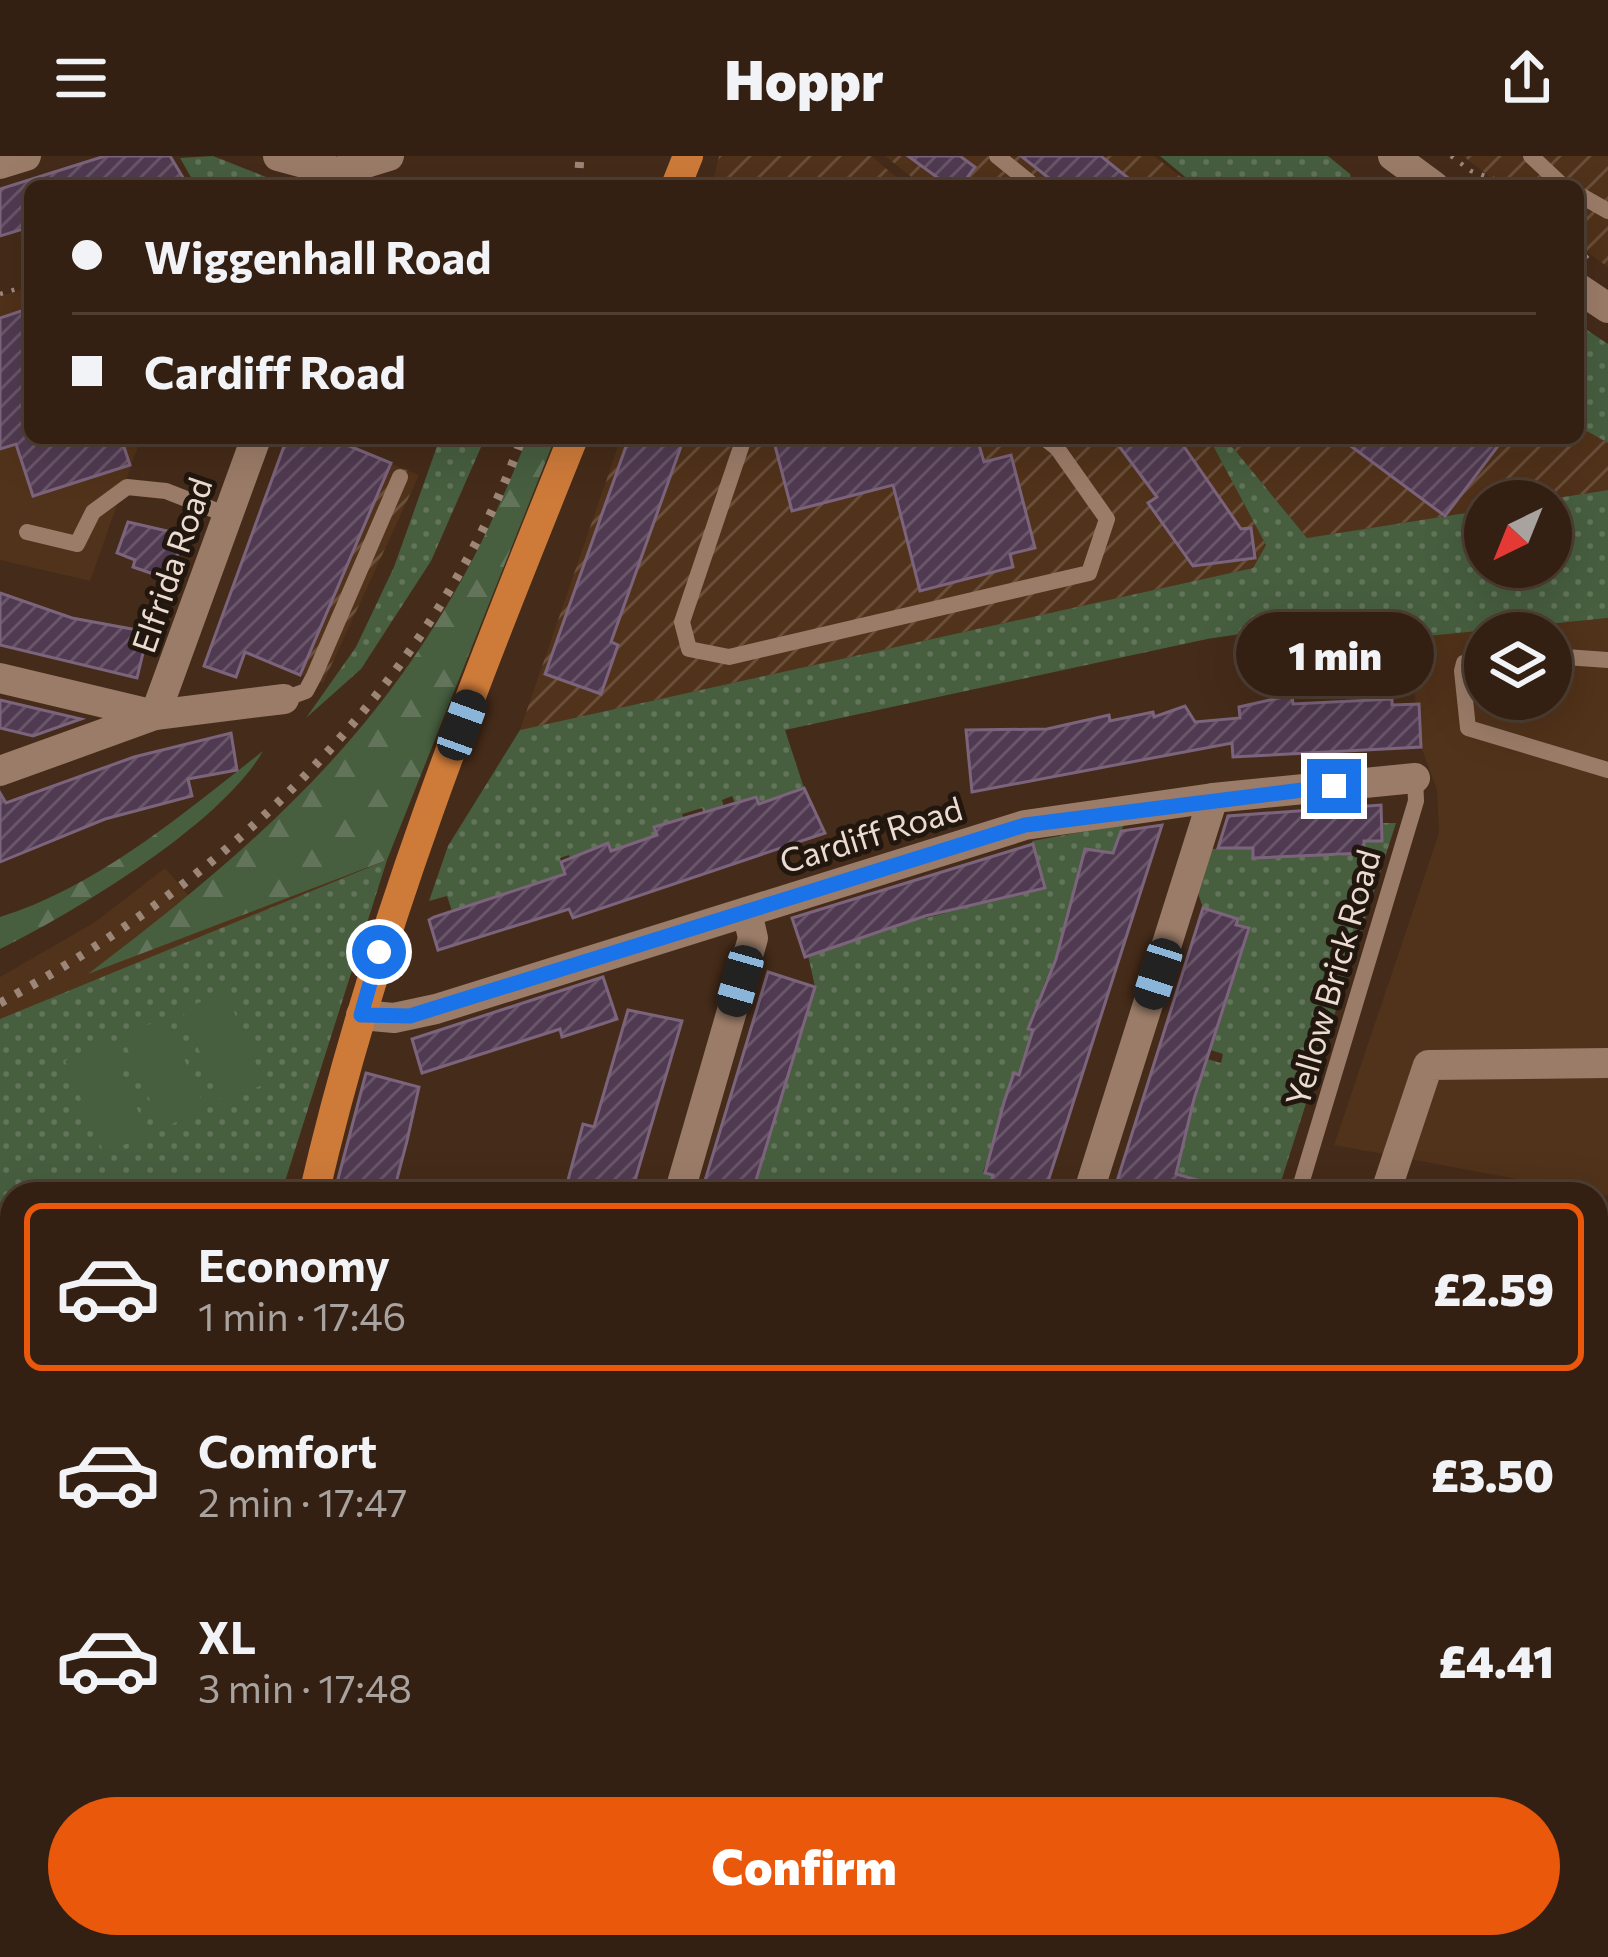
<!DOCTYPE html>
<html lang="en">
<head>
<meta charset="utf-8">
<style>
	body { margin:0; font-family:Commissioner,sans-serif; background:#3c281c; color:#f1f3f6; height:100vh; display:flex; flex-direction:column; font-size:45px; white-space:nowrap }
	* { box-sizing:border-box; margin:0 }
	p { font-size:39px; color:#a9a3a0 }
	.icon { flex:none; width:66px; height:66px; fill:none; stroke:currentColor; stroke-width:2; stroke-linecap:round; stroke-linejoin:round }
	.map { position:relative; flex:1; overflow:hidden }
	.sheet { position:absolute; left:0px; top:1026px; width:1608px; height:777px; display:flex; flex-direction:column; background:#342013; border-radius:36px 36px 0 0; box-shadow:0 12px 48px #0002,0 0 0 3px #4e3e33 }
	.sheet>* { flex:none }
	.hud { position:absolute; left:24px; top:24px; width:1560px; height:264px; border-radius:18px; box-shadow:0 12px 48px #0002,0 0 0 3px #4e3e33; display:grid; align-content:center; height:264px; padding:0 48px; background:#342013 }
	.needle { width:78px; rotate:223deg }
	.buttons { position:absolute; left:1464px; top:324px; display:grid; gap:24px }
	.buttons a { display:grid; place-items:center; width:108px; height:108px; border-radius:50%; background:#342013; box-shadow:0 12px 48px #0002,0 0 0 3px #4e3e33; font-size:60px }
	.end { position:absolute; width:54px; height:54px; margin:-27px; border:15px solid #1a73e8; background:#fff; box-shadow:0 0 0 6px #fff }
	.from { border-radius:50% }
	.bubble { position:absolute; height:84px; border-radius:42px; background:#342013; box-shadow:0 12px 48px #0002,0 0 0 3px #4e3e33; font-size:39px; font-weight:800; line-height:84px; text-align:center }
	.car { position:absolute; width:36px; height:72px; margin:-36px -18px; border-radius:15px; box-shadow:0 0 9px 3px #0007; background:linear-gradient(#222 24%,#8ab4d8 0 40%,#222 0 76%,#8ab4d8 0 86%,#222 0) }
	.hud b { display:flex; align-items:center; gap:42px; height:114px; font-size:45px }
	.hud b+b { border-top:3px solid #4e3e33 }
	.hud i { width:30px; height:30px; background:#f1f3f6 }
	ul { padding:21px 0 0; list-style:none }
	li { display:flex; align-items:center; gap:36px; height:168px; margin:0 24px 18px; padding:0 24px; border:6px solid transparent; border-radius:18px }
	li div { flex:1 }
	li b { display:block; font-size:45px }
	li em { font-style:normal; font-weight:800 }
	li.active { border-color:#ea580c }
	li>.icon { width:108px; height:108px; stroke-width:1.5 }
	.primary-button { display:flex; gap:24px; margin-top:auto; padding:24px 48px }
	.primary-button a { flex:1; height:138px; border-radius:72px; background:#ea580c; color:#fff; font-size:48px; font-weight:800; line-height:138px; text-align:center }
	header { display:flex; justify-content:space-between; align-items:center; height:156px; padding:0 48px; background:#342013; font-size:54px; font-weight:800 }
	.map>svg:first-child { display:block }
	.built { fill:#51321a; fill-rule:evenodd }
	.industrial { fill:url(#industrial-furrows) }
	.grass { fill:url(#grass-dots) }
	.forest { fill:url(#forest-firs) }
	.garden { fill:#475e3f }
	.building { fill:url(#building-hatch); stroke:#7c647c; stroke-width:3 }
	.lines { fill:none; stroke-linecap:round; stroke-linejoin:round }
	.path { stroke:#9f8a7c; stroke-width:4.5; stroke-dasharray:3 9; stroke-linecap:butt }
	.lane { stroke:#9b7c68; stroke-width:16 }
	.street { stroke:#9b7c68; stroke-width:30 }
	.secondary { stroke:#9b7c68; stroke-width:30 }
	.primary { stroke:#ce7b3a; stroke-width:30 }
	.rail { stroke:#9c8678; stroke-width:9; stroke-dasharray:6 12; stroke-linecap:butt }
	.route { stroke:#1a73e8; stroke-width:15 }
	.labels { text-anchor:middle; stroke-width:10; stroke-linejoin:round; paint-order:stroke }
	.street-label { font-size:33px; fill:#ecdbd0; stroke:#22170f }
</style>
</head>
<body>
<header><svg class="icon" aria-label="menu" viewBox="0 0 24 24"><path d="M4 6h16M4 12h16M4 18h16"/></svg>Hoppr<svg class="icon" aria-label="share" viewBox="0 0 24 24"><path d="M12 15V3M7 8l5-5 5 5M5 13v7h14v-7"/></svg></header>
<div class="map">
<svg width="1608" height="1801" viewBox="0 0 1608 1801">
	<defs>
		<pattern id="industrial-furrows" width="10" height="10" patternUnits="userSpaceOnUse" patternTransform="scale(3)"><rect width="10" height="10" fill="#51321a"/><path d="M-1 1l2-2M0 10L10 0M9 11l2-2" fill="none" stroke="#6a4f3a"/></pattern>
		<pattern id="grass-dots" width="8" height="8" patternUnits="userSpaceOnUse" patternTransform="scale(3)"><rect width="8" height="8" fill="#475e3f"/><path d="M2 2h.1M6 6h.1" fill="none" stroke="#62745a" stroke-width="1.8" stroke-linecap="round"/></pattern>
		<pattern id="forest-firs" width="22" height="20" patternUnits="userSpaceOnUse" patternTransform="scale(3)"><rect width="22" height="20" fill="#475e3f"/><path d="M5 1l3.5 6h-7zM16 11l3.5 6h-7z" fill="#62745a"/></pattern>
		<pattern id="building-hatch" width="6" height="6" patternUnits="userSpaceOnUse" patternTransform="scale(3)"><rect width="6" height="6" fill="#503a51"/><path d="M-1 1l2-2M0 6l6-6M5 7l2-2" fill="none" stroke="#695669"/></pattern>
	</defs>
	<rect width="100%" height="100%" fill="#452b19"/>
	<g class="built">
		<polygon points="30,131 30,282 141,282 90,425 0,404 0,140"/>
		<path d="M1608,462V1040L1334,989L1439,677L1437,634L1421,591L1408,482ZM1485,477H1551V543H1485Z"/>
		<polygon points="387,704 281,1038 12,1038 12,1791 196,1791 195,1801 0,1801 0,821 95,766 165,712 190,741 93,815"/>
	</g>
	<g class="industrial">
		<polygon points="719,0 871,0 907,30 712,30"/>
		<polygon points="885,0 1154,0 1193,30 923,30"/>
		<polygon points="1463,0 1608,0 1608,111 1584,94 1578,73 1578,30 1502,30"/>
		<polygon points="1578,270 1608,287 1608,334 1538,345 1485,345 1485,354 1307,382 1225,282 1578,282"/>
		<polygon points="621,282 1209,282 1266,389 1253,412 520,574"/>
		<polygon points="368,298 419,319 323,527 279,510"/>
	</g>
	<g class="grass">
		<polygon points="213,0 289,30 196,30 180,2"/>
		<polygon points="1160,0 1328,0 1350,18 1353,30 1196,30"/>
		<polygon points="1578,168 1608,188 1608,287 1578,270"/>
		<polygon points="440,282 485,282 431,405 361,513 306,562 356,491 394,411"/>
		<polygon points="1209,282 1225,282 1307,382 1485,354 1485,411 1551,411 1551,345 1538,345 1608,334 1608,462 1408,482 1347,462 1207,483 785,574 804,632 760,650 756,641 746,644 744,669 732,640 722,644 725,655 713,681 702,652 682,658 691,685 682,688 674,664 655,670 662,694 617,711 607,688 573,710 569,699 560,702 569,727 452,755 447,740 429,745 448,690 520,574 1253,412 1266,389"/>
		<path d="M1381,667H1396L1277,1038H1182L1160,1014L1162,1006L1178,1010L1183,994L1175,991L1182,939L1195,943L1200,924L1187,920L1190,910L1203,914L1207,903L1221,907L1223,898L1198,890C1217,860 1229,835 1239,802L1231,787L1244,791L1250,773L1236,769L1237,763L1203,752L1198,737L1212,693L1253,692L1254,702L1285,691L1286,701H1308V689L1320,700H1341L1342,689L1364,697V685L1382,684Z"/>
		<path d="M1124,668L1113,696L1084,694L1081,704L1090,707L1053,813L1068,829L1046,823L1043,832L1058,860L1034,853L1028,872L1051,880L1041,925L1015,917C999,963 998,971 1014,1016L986,1008L983,1016L992,1020L990,1030L1009,1038H736L737,1032L753,1036L815,831L808,799L854,771L859,783L879,777L876,764L923,752L926,762L946,757L944,745L1014,727L1018,739L1037,734L1042,721L1032,685Z"/>
		<polygon points="387,704 281,1038 12,1038 12,1346 6,1361 0,1360 0,863"/>
	</g>
	<g class="forest">
		<path d="M527,282H555L387,704L88,818C297,660 432,530 527,282Z"/>
		<path d="M263,595C221,668 77,755 0,793V761C97,731 184,657 263,595Z"/>
	</g>
	<g class="garden">
		<polygon points="225,835 265,928 221,946 182,854"/>
		<polygon points="166,861 206,954 162,972 122,880"/>
		<polygon points="109,886 148,979 104,997 65,905"/>
		<polygon points="1596,1555 1608,1555 1608,1801 1270,1801 1270,1791 1596,1791"/>
	</g>
	<g class="building">
		<polygon points="105,0 170,0 188,30 30,28 30,71 0,80 0,33"/>
		<polygon points="908,0 960,0 975,11 961,30 949,30"/>
		<polygon points="1021,0 1101,0 1138,30 1059,30"/>
		<polygon points="30,152 30,282 121,282 130,309 33,340 16,288 0,293 0,162"/>
		<polygon points="287,282 330,282 391,307 300,519 245,496 236,521 204,510"/>
		<polygon points="629,282 684,282 611,486 618,489 601,538 545,518"/>
		<polygon points="773,282 977,282 984,306 1011,299 1035,392 1010,398 1013,411 920,435 893,329 792,355"/>
		<polygon points="1113,282 1178,282 1241,373 1251,372 1255,402 1193,410 1148,347 1157,341"/>
		<polygon points="1340,282 1504,282 1445,360"/>
		<polygon points="128,366 185,379 168,423 133,411 135,404 117,397"/>
		<polygon points="0,437 72,462 148,476 137,522 0,489"/>
		<polygon points="1292,539 1293,548 1392,543 1392,549 1419,548 1421,591 1233,601 1232,587 972,636 966,574 1047,573 1109,559 1110,565 1153,556 1154,561 1185,550 1195,566 1240,562 1239,551"/>
		<polygon points="0,544 81,563 33,580 0,572"/>
		<polygon points="231,577 237,614 188,623 192,640 105,663 0,706 0,637 6,647 134,601"/>
		<polygon points="804,632 825,677 573,762 569,753 438,794 429,764 434,761 565,718 561,706 608,687 611,695 657,679 654,671 756,641 759,648"/>
		<polygon points="1381,649 1382,685 1364,685 1364,697 1253,702 1253,692 1218,692 1228,660"/>
		<polygon points="1162,669 1044,1038 1009,1038 990,1030 993,1019 985,1017 1004,946 1014,917 1019,919 1033,874 1028,873 1056,803 1085,693 1113,697 1121,675"/>
		<polygon points="1033,688 1045,732 925,760 805,801 792,762"/>
		<polygon points="1203,752 1238,763 1236,769 1249,772 1194,943 1176,1018 1221,1031 1221,1038 1113,1038"/>
		<polygon points="768,816 815,831 752,1037 737,1032 736,1038 701,1038"/>
		<polygon points="603,821 617,863 562,881 560,873 422,917 412,883"/>
		<polygon points="628,854 682,865 631,1038 575,1038 578,1026 568,1024 583,968 594,971"/>
		<polygon points="366,917 419,931 407,985 393,1038 334,1038"/>
	</g>
	<g class="lines">
		<g class="path">
			<polyline points="1451,0 1471,15 1514,30"/>
			<polyline points="1578,91 1590,105"/>
			<polyline points="0,138 30,129"/>
		</g>
		<g class="lane">
			<polyline points="997,0 1034,30"/>
			<polyline points="1531,0 1563,30"/>
			<polyline points="1578,38 1608,55"/>
			<polyline points="744,282 682,466 689,493 729,501 1089,417 1107,363 1057,292 1044,282"/>
			<polyline points="27,376 77,388 93,356 127,331 166,335 227,359"/>
			<polyline points="1551,500 1608,504"/>
			<polyline points="1485,501 1464,507 1462,515 1468,572 1608,614"/>
			<polyline points="284,543 306,535 314,520 400,321"/>
			<polyline points="1298,1038 1416,645 1415,622"/>
			<polyline points="1250,1801 1250,1791"/>
		</g>
		<g class="street">
			<polyline points="278,0 337,16 389,0"/>
			<polyline points="0,8 26,0"/>
			<polyline points="0,522 155,559 256,282"/>
			<polyline points="0,615 155,559 284,543"/>
			<polyline points="361,859 394,862 436,853 1025,669 1213,642 1415,622"/>
			<polyline points="679,1038 753,782 747,756"/>
			<polyline points="1088,1038 1213,642"/>
			<polyline points="1385,1038 1428,909 1608,907"/>
			<polyline points="1596,1239 1608,1232"/>
			<polyline points="583,1791 583,1801"/>
			<polyline points="1079,1801 1080,1791"/>
		</g>
		<g class="secondary">
			<polyline points="1393,0 1434,30"/>
			<polyline points="1578,132 1608,152"/>
		</g>
		<g class="primary">
			<polyline points="676,30 688,0"/>
			<path d="M314,1038C374,777 473,530 573,282"/>
			<polyline points="222,1801 223,1791"/>
		</g>
		<g class="rail">
			<polyline points="578,30 580,0"/>
			<path d="M0,847C228,724 433,530 522,282"/>
		</g>
	</g>
	<g class="lines">
		<polyline class="route" points="379,796 361,859 410,860 1025,669 1334,630"/>
	</g>
	<g class="labels">
		<g class="street-label">
			<text transform="translate(172 409) rotate(-71)" y="12">Elfrida Road</text>
			<text transform="translate(871 679) rotate(-17)" y="12">Cardiff Road</text>
			<text transform="translate(1333 822) rotate(-74)" y="12">Yellow Brick Road</text>
		</g>
	</g>
</svg>
<div class="buttons">
<a><svg class="needle" viewBox="-14 -14 28 28"><path d="M0-13l5 13h-10z" fill="#e53935"/><path d="M0 13l5-13h-10z" fill="#a9a3a0"/></svg></a>
<a><svg class="icon" aria-label="layers" viewBox="0 0 24 24"><path d="M12 4l9 5-9 5-9-5zM3 14l9 5 9-5"/></svg></a>
</div>
<i class="end from" style="left:379px;top:796px"></i>
<i class="end" style="left:1334px;top:630px"></i>
<div class="bubble" style="left:1236px;top:456px;width:198px">1 min</div>
<i class="car" style="left:462px;top:569px;rotate:20deg"></i>
<i class="car" style="left:1158px;top:818px;rotate:198deg"></i>
<i class="car" style="left:740px;top:825px;rotate:196deg"></i>
<div class="hud">
<b><i class="from"></i>Wiggenhall Road</b>
<b><i></i>Cardiff Road</b>
</div>
<section class="sheet">
<ul>
<li class="active"><svg class="icon" aria-label="car" viewBox="0 0 24 24"><path d="M5 17H2v-5l4-1 3-4h7l3 4 3 1v5h-3M9 17h6M6 11h13"/><circle cx="7" cy="17" r="2"/><circle cx="17" cy="17" r="2"/></svg><div><b>Economy</b><p>1 min · 17:46</p></div><em>£2.59</em></li>
<li><svg class="icon" aria-label="car" viewBox="0 0 24 24"><path d="M5 17H2v-5l4-1 3-4h7l3 4 3 1v5h-3M9 17h6M6 11h13"/><circle cx="7" cy="17" r="2"/><circle cx="17" cy="17" r="2"/></svg><div><b>Comfort</b><p>2 min · 17:47</p></div><em>£3.50</em></li>
<li><svg class="icon" aria-label="car" viewBox="0 0 24 24"><path d="M5 17H2v-5l4-1 3-4h7l3 4 3 1v5h-3M9 17h6M6 11h13"/><circle cx="7" cy="17" r="2"/><circle cx="17" cy="17" r="2"/></svg><div><b>XL</b><p>3 min · 17:48</p></div><em>£4.41</em></li>
</ul>
<div class="primary-button"><a>Confirm</a></div>
</section>
</div>
</body>
</html>
